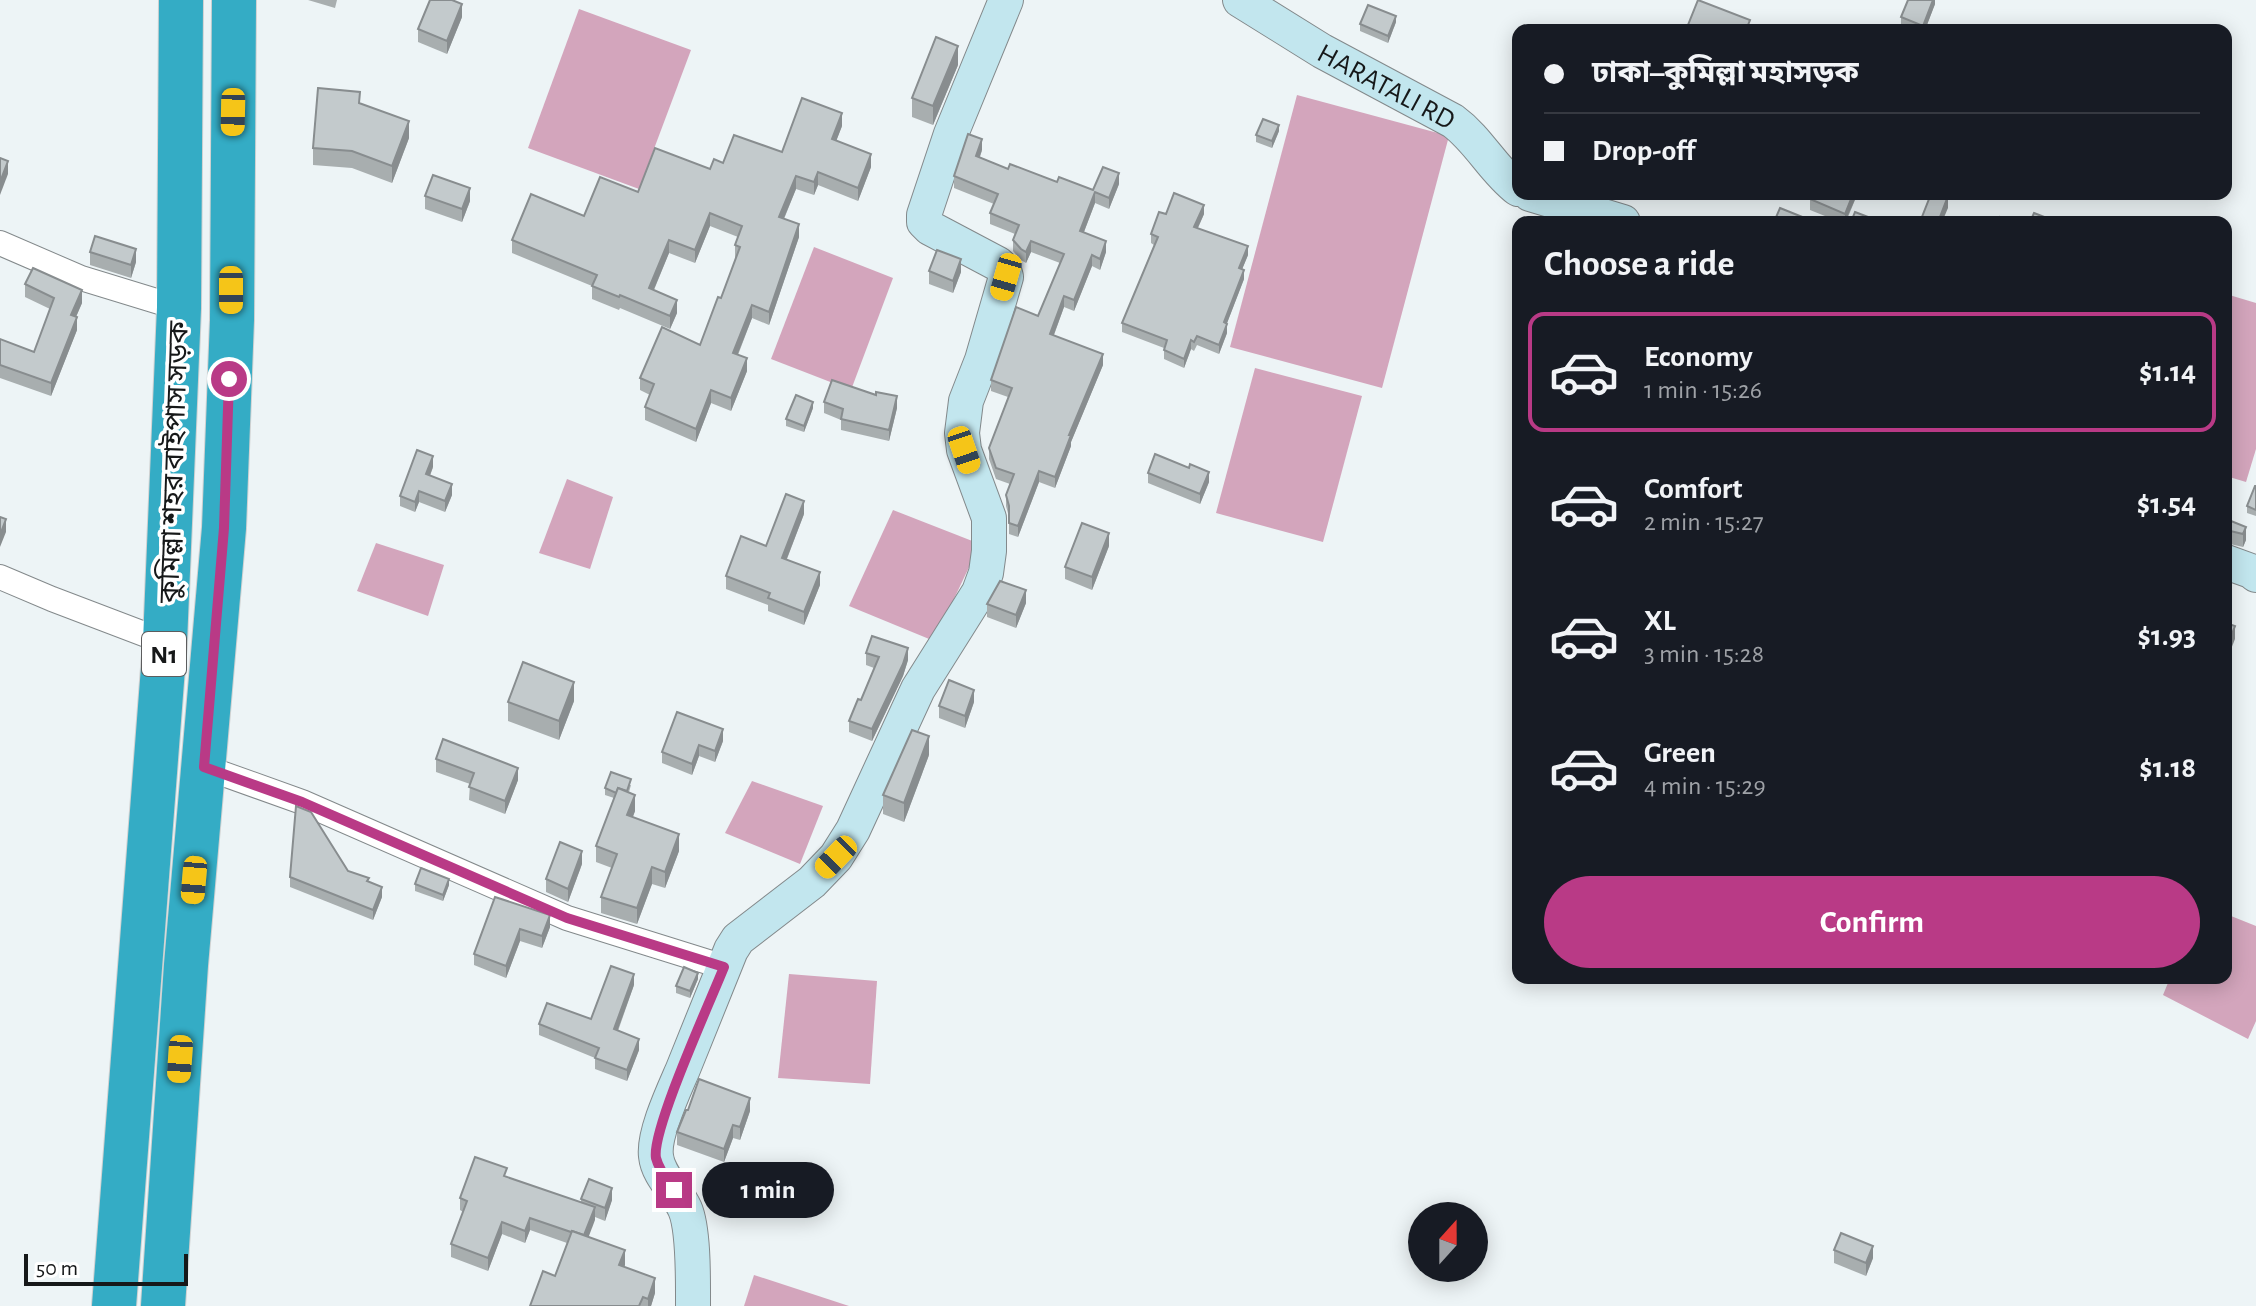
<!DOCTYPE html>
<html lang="en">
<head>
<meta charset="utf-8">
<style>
	body { margin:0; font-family:"Alegreya Sans","Noto Sans Bengali",sans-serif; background:#20242c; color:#f1f3f6; height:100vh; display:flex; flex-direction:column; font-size:30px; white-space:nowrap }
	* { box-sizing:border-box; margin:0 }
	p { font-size:26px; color:#9ea1a6 }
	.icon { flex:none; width:44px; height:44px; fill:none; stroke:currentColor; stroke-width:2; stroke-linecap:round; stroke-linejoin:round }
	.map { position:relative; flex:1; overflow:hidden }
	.drawer { position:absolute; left:1512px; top:216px; width:720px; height:768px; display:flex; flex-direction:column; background:#171b24; border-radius:16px; box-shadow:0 4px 20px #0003 }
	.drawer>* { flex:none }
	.hud { position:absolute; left:1512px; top:24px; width:720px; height:176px; border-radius:16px; box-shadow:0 4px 20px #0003; display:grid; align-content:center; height:176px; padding:0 32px; background:#171b24 }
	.needle { width:52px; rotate:21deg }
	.tools { position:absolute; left:1408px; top:1202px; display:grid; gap:16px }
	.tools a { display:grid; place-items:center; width:80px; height:80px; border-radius:50%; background:#171b24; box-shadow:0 4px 20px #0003; font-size:40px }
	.scale { position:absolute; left:24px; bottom:20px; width:164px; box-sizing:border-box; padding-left:8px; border:4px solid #161819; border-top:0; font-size:22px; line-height:28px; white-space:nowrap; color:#161819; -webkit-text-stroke:6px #fff; paint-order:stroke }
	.end { position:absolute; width:36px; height:36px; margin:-18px; border:10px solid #b93a86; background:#fff; box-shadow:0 0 0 4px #fff }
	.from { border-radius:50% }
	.bubble { position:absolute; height:56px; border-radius:28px; background:#171b24; box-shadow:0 4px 20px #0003; font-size:26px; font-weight:600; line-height:56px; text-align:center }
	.car { position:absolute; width:24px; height:48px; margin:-24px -12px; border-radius:10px; box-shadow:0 0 6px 2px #0007; background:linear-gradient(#f5c518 24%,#345 0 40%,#f5c518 0 76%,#345 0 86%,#f5c518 0) }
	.hud b { display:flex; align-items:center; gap:28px; height:76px; font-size:30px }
	.hud b+b { border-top:2px solid #363941 }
	.hud i { width:20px; height:20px; background:#f1f3f6 }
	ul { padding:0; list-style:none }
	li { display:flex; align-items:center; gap:24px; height:120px; margin:0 16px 12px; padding:0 16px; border:4px solid transparent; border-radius:16px }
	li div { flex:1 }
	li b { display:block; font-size:30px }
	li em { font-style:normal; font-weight:600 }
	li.active { border-color:#b93a86 }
	li>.icon { width:72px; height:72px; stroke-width:1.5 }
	h2 { padding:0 32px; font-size:36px; line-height:96px }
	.primary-button { display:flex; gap:16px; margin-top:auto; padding:16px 32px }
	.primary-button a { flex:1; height:92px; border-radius:48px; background:#b93a86; color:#fff; font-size:32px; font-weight:600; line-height:92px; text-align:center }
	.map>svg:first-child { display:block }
	.water { fill:#d3a5bc }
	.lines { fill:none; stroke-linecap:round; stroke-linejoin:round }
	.street-casing { stroke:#83898b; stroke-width:26 }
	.secondary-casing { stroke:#83898b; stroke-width:36 }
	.highway-casing { stroke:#d0d1d1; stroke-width:46 }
	.street { stroke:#fff; stroke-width:24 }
	.secondary { stroke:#c2e6ee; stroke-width:34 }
	.highway { stroke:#34acc5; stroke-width:44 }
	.wall { fill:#a8aeaf }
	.shaded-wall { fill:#888d8f }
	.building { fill:#c3cacc; stroke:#888d8f; stroke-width:2 }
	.route { stroke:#b93a86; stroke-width:10 }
	.labels { text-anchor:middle; stroke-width:7; stroke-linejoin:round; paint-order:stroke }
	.shield { fill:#fff; stroke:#5c5d5e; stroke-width:2 }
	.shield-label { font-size:26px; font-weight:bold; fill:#161819 }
	.street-label { font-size:28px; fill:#161819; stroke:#fff }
</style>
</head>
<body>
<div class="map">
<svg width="2256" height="1306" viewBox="0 0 2256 1306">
	<rect width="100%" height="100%" fill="#edf4f6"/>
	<g class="water">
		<polygon points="579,9 691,50 639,189 528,148"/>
		<polygon points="1297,95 1449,136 1382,388 1230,347"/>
		<polygon points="814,247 893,278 851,390 771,359"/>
		<polygon points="2226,294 2256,303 2256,449 2246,482 2226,476"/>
		<polygon points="1255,368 1362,396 1323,542 1216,513"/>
		<polygon points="567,479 613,497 590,569 539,553"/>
		<polygon points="893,510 980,544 934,641 849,606"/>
		<polygon points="376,543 444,565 428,616 357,591"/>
		<polygon points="752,781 823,806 800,864 725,833"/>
		<polygon points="2226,914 2256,926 2256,1021 2248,1039 2163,995 2170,978 2226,978"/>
		<polygon points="789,974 877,981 870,1084 778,1078"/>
		<polygon points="754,1275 849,1306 744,1306"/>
	</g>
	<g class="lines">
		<defs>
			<g id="street">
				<polyline points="0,243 81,278 179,308"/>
				<polyline points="0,577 52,599 165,642"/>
				<polyline points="204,767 302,802 567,918 724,967"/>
			</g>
			<g id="secondary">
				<path id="s1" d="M1240,0L1322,51L1453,121C1479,140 1493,170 1518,189"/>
				<polyline points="1530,194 1623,222"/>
				<polyline points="2226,562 2251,571 2256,575"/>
				<path d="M693,1306C693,1282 694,1230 685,1209C677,1191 658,1176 656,1156C653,1134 674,1090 683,1069C699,1030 715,990 731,950L738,939L812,882L836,857L853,830L918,689L979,592L986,573L989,551V518L964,450L962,433L966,401L982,360L1006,277L1004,270L998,264L930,228L924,222V215L951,134L1006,0"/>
			</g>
			<g id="highway">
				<polyline points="114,1306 165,642 179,308 181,0"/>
				<polyline points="163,1306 186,965 224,528 232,320 234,0"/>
			</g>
		</defs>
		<use href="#street" class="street-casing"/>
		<use href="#secondary" class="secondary-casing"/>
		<use href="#highway" class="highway-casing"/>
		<use href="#street" class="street"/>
		<use href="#secondary" class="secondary"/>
		<use href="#highway" class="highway"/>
	</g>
	<g class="wall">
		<polygon points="308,0 337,0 335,8"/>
		<polygon points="1935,0 1935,4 1925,30 1912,30 1901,26 1901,17"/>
		<polygon points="462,17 447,54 418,42 418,29"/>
		<polygon points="1396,22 1388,43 1360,31 1360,24"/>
		<polygon points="958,65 933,125 912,117 912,98"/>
		<polygon points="360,103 409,138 392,183 352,168 313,165 313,148"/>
		<polygon points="842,126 836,141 871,167 858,201 818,185 814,195 796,189 784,219 799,237 769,325 752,318 738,355 747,371 731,411 711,403 696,442 645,420 645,407 650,395 640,390 640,378 700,345 721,298 736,258 735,258 735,245 738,237 710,226 695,263 669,253 654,290 677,313 670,329 620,308 619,310 592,299 592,286 512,253 512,240 584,216 638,192 710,169 723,163 782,152"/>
		<polygon points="1279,131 1272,148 1256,142 1256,135"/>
		<polygon points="982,150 980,157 1008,169 1057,182 1093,190 1119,184 1109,209 1095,203 1084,232 1106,252 1100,270 1092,266 1074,311 1064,307 1054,335 1103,365 1071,442 1071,446 1055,488 1039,482 1018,537 1009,534 1009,517 1006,506 1006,495 1010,484 996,479 989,459 989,448 1008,397 991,391 991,380 1038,316 1060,263 1031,252 1026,263 1021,260 1013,251 1013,240 1015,234 990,224 990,213 994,204 954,188 954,176"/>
		<polygon points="1810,194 1857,194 1857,195 1846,222 1840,222 1810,210 1810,199 1812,195"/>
		<polygon points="425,196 470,201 462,222 425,209"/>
		<polygon points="1166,214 1204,214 1198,228 1248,255 1242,269 1244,279 1227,323 1227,333 1219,354 1197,345 1194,351 1191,349 1184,368 1164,359 1164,348 1122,332 1122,323 1154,245 1151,243 1151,234"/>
		<polygon points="90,252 136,262 131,278 90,265"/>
		<polygon points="929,271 961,272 953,293 929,284"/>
		<polygon points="25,284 82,303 76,317 77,330 51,396 0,378 0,339 34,352 50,309 25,297"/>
		<polygon points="824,402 897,408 889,441 841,430 841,420 824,413"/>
		<polygon points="813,408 804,432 786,426 786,419"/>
		<polygon points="433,467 430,476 452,495 445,512 419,502 415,512 400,506 400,496"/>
		<polygon points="1148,473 1209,482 1200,504 1148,483"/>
		<polygon points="2256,486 2256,516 2247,513 2247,506"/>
		<polygon points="804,514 787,559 820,585 804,625 768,611 768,605 726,589 726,576 766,546"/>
		<polygon points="2226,519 2246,527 2246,540 2243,547 2226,543"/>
		<polygon points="1109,546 1092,590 1065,579 1065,567"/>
		<polygon points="1026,603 1016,628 987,617 987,604"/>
		<polygon points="866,653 908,660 903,676 872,741 849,732 849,721 861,700 874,668 866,665"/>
		<polygon points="574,701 559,740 508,721 508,702"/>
		<polygon points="974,702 965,728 939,718 939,706"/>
		<polygon points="723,741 715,762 699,756 692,775 662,763 662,752"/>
		<polygon points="929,755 904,822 883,814 883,795"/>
		<polygon points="436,759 518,780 505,814 469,800 470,784 436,772"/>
		<polygon points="631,785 629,792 635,811 633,817 679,851 665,888 652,884 637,924 601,913 601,897 612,868 596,862 596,846 614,798 605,795 605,788"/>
		<polygon points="582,864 568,902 546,892 546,879"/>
		<polygon points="348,871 382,897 373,920 290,887 290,877"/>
		<polygon points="415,884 449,885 443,901 415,891"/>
		<polygon points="495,897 550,927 542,948 520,941 506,978 474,965 474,954"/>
		<polygon points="698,979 690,998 676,993 676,986"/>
		<polygon points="634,985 618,1031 639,1050 627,1081 595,1069 595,1058 539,1035 539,1024 591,1019"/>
		<polygon points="688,1110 750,1111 740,1140 733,1138 724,1162 677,1145 677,1132"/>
		<polygon points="507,1177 581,1203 581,1199 612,1200 605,1221 595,1217 588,1237 625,1265 624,1267 655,1293 651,1306 530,1306 555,1276 567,1243 530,1230 525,1243 502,1234 488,1271 451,1257 451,1244 463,1212 460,1210 460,1198"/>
		<polygon points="1834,1250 1873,1258 1866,1276 1834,1263"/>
	</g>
	<g class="shaded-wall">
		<polygon points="1933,0 1935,0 1935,4 1925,30 1923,30 1923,26"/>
		<polygon points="462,4 462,17 447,54 447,41"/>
		<polygon points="1396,16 1396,22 1388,43 1388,36"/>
		<polygon points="958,46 958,65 933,125 933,106"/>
		<polygon points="842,113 842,126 832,152 832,139"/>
		<polygon points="409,121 409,138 392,183 392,166"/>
		<polygon points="1279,125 1279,131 1272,148 1272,141"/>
		<polygon points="982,139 982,150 976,167 976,156"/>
		<polygon points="871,154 871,167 858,201 858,188"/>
		<polygon points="8,161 8,174 0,195 0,182"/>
		<polygon points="818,172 818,185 814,195 814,182"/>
		<polygon points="1119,173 1119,184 1109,209 1109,198"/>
		<polygon points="796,176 796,189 779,230 779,217"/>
		<polygon points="470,188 470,201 462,222 462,209"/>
		<polygon points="1095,192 1095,203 1080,242 1080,231"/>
		<polygon points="1853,194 1857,194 1857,195 1845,222 1845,214"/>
		<polygon points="1948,196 1948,208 1942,222 1938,222"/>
		<polygon points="1204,205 1204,214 1194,236 1194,227"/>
		<polygon points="710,213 710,226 695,263 695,250"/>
		<polygon points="799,224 799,237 769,325 769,312"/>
		<polygon points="669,240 669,253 649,301 649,288"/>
		<polygon points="1031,241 1031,252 1026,263 1026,252"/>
		<polygon points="1106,241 1106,252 1100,270 1100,259"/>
		<polygon points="1248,246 1248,255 1239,277 1239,268"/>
		<polygon points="136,249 136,262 131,278 131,265"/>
		<polygon points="1092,255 1092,266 1074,311 1074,300"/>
		<polygon points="961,259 961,272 953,293 953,281"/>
		<polygon points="1244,270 1244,279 1224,331 1224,322"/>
		<polygon points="82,290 82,303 71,328 71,315"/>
		<polygon points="1064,296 1064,307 1050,345 1050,334"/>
		<polygon points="677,300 677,313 670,329 670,316"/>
		<polygon points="752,305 752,318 733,366 733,353"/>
		<polygon points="77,317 77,330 51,396 51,383"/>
		<polygon points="1227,324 1227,333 1219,354 1219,345"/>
		<polygon points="1191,340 1191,349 1184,368 1184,359"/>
		<polygon points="1103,354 1103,365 1071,442 1071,446 1055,488 1055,477 1069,435"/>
		<polygon points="747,358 747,371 731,411 731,398"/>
		<polygon points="711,390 711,403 696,442 696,429"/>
		<polygon points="897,396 897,408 889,441 889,430"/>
		<polygon points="813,402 813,408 804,432 804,426"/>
		<polygon points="433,456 433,467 426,485 426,474"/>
		<polygon points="1039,471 1039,482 1018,537 1018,526"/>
		<polygon points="1209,472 1209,482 1200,504 1200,494"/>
		<polygon points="452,484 452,495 445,512 445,501"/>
		<polygon points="419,491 419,502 415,512 415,502"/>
		<polygon points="804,501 804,514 782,571 782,558"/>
		<polygon points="6,519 6,532 0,547 0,535"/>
		<polygon points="2246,527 2246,540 2243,547 2243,534"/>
		<polygon points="1109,533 1109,546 1092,590 1092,577"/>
		<polygon points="820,572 820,585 804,625 804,612"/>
		<polygon points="1026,590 1026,603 1016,628 1016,615"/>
		<polygon points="2235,626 2235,639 2226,662 2226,649"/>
		<polygon points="908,648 908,660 903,676 872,741 872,729"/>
		<polygon points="574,682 574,701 559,740 559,721"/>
		<polygon points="974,690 974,702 965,728 965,716"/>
		<polygon points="723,729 723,741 715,762 715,751"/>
		<polygon points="929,736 929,755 904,822 904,803"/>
		<polygon points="699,745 699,756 692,775 692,764"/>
		<polygon points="518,768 518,780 505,814 505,801"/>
		<polygon points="635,795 635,811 627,831 627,815"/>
		<polygon points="679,834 679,851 665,888 665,872"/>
		<polygon points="582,851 582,864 568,902 568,889"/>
		<polygon points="652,867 652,884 637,924 637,908"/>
		<polygon points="449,879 449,885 443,901 443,895"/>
		<polygon points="382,887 382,897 373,920 373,910"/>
		<polygon points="550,915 550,927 542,948 542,936"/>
		<polygon points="520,929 520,941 506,978 506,966"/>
		<polygon points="698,973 698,979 690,998 690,991"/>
		<polygon points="634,974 634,985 614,1040 614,1029"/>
		<polygon points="639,1039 639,1050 627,1081 627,1070"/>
		<polygon points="750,1098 750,1111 740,1140 740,1127"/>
		<polygon points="733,1125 733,1138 724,1162 724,1149"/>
		<polygon points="612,1188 612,1200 605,1221 605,1208"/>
		<polygon points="595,1207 595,1220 584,1249 584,1237"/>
		<polygon points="530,1218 530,1230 525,1243 525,1231"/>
		<polygon points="502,1222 502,1234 488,1271 488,1258"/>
		<polygon points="1873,1246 1873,1258 1866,1276 1866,1263"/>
		<polygon points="625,1250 625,1265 619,1279 619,1265"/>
		<polygon points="655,1278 655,1293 651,1306 648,1306 648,1299"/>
	</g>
	<g class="building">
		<polygon points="430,0 452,0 462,4 447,41 418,29"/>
		<polygon points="1698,0 1750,20 1746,30 1686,30"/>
		<polygon points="1908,0 1933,0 1923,26 1901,17"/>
		<polygon points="1368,5 1396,16 1388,36 1360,24"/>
		<polygon points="936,37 958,46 933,106 912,98"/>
		<polygon points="318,88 360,92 359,103 409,121 392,166 352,151 313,148"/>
		<polygon points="802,98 842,113 832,139 871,154 858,188 818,172 814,182 796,176 779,217 799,224 769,312 752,305 733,353 747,358 731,398 711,390 696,429 645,407 654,384 640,378 662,327 700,345 718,297 721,298 740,247 735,245 742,226 710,213 695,250 669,240 649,288 677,300 670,316 620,295 619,297 592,286 597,275 512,240 531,194 584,216 600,177 638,192 655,148 710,169 714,159 723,163 734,135 782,152"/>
		<polygon points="1263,119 1279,125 1272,141 1256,135"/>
		<polygon points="968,134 982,139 976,156 1008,169 1010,164 1057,182 1059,177 1093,190 1103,167 1119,173 1109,198 1095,192 1080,231 1106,241 1100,259 1092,255 1074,300 1064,296 1050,334 1103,354 1069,435 1071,435 1055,477 1039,471 1018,526 1009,523 1009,506 1006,495 1014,474 996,468 989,448 1012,388 991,380 1016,307 1038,316 1064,254 1031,241 1026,252 1021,249 1013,240 1019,225 990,213 998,194 954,176"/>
		<polygon points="0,158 8,161 0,182"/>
		<polygon points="433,175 470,188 462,209 425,196"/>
		<polygon points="1174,193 1204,205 1194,227 1248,246 1239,268 1244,270 1224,322 1227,324 1219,345 1197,336 1194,342 1191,340 1184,359 1164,350 1167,340 1122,323 1158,237 1151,234 1159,212 1166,214"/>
		<polygon points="1812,194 1853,194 1845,214 1810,199"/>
		<polygon points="1931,194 1943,194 1948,196 1938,222 1920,222"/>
		<polygon points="1780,208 1810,220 1809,222 1774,222"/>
		<polygon points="1855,212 1881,222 1851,222"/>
		<polygon points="2034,213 2057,222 2030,222"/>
		<polygon points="2000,217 2013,222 1998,222"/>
		<polygon points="95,236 136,249 131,265 90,252"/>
		<polygon points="937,250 961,259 953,281 929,271"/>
		<polygon points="33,268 82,290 71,315 77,317 51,383 0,365 0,339 34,352 54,298 25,284"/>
		<polygon points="832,380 876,395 876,392 897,396 889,430 841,419 843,409 824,402"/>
		<polygon points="796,395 813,402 804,426 786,419"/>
		<polygon points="417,450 433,456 426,474 452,484 445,501 419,491 415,502 400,496"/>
		<polygon points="1155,454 1189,468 1190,464 1209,472 1200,494 1148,473"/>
		<polygon points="2255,486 2256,486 2256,510 2247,506"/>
		<polygon points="786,494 804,501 782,558 820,572 804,612 768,598 770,593 726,576 741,536 766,546"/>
		<polygon points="0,517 6,519 0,535"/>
		<polygon points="2226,519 2246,527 2243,534 2226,530"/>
		<polygon points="1082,523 1109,533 1092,577 1065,567"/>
		<polygon points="1000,581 1026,590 1016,615 987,604"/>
		<polygon points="2226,623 2235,626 2226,649"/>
		<polygon points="872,636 908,648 903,664 872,729 849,721 858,699 861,700 879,657 866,653"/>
		<polygon points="523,662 574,682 559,721 508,702"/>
		<polygon points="949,680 974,690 965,716 939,706"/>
		<polygon points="677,712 723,729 715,751 699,745 692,764 662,752"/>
		<polygon points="912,730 929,736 904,803 883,795"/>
		<polygon points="443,739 518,768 505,801 469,787 474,773 436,759"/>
		<polygon points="611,772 631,779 627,791 618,788 616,793 605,788"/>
		<polygon points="618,788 635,795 627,815 679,834 665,872 652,867 637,908 601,897 617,854 596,846"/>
		<polygon points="296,806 311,812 348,871 369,878 367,881 382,887 373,910 290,877"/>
		<polygon points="560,842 582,851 568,889 546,879"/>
		<polygon points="421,868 449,879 443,895 415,884"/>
		<polygon points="495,897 550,915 542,936 520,929 506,966 474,954"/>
		<polygon points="611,966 634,974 614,1029 639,1039 627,1070 595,1058 599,1048 539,1024 547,1003 591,1019"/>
		<polygon points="684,967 698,973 690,991 676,986"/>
		<polygon points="699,1079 750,1098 740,1127 733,1125 724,1149 677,1132 686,1110 688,1110"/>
		<polygon points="475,1157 507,1168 504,1176 595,1207 584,1235 572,1231 571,1232 530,1218 525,1231 502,1222 488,1258 451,1244 467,1201 460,1198"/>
		<polygon points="589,1179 612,1188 605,1208 581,1199"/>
		<polygon points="572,1231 625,1250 619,1265 655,1278 648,1299 643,1297 639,1306 530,1306 543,1271 555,1276"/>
		<polygon points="1841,1233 1873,1246 1866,1263 1834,1250"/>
	</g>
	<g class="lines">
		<path class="route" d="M229,379L224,528L204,767L302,802L567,918L724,967C711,1000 651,1131 656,1158C659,1170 667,1180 674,1190"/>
	</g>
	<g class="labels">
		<rect class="shield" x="142" y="632" width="44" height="44" rx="6"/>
		<g class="shield-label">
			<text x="164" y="663">N1</text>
		</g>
		<g class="street-label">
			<text dy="10" stroke="none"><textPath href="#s1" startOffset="170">HARATALI RD</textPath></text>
			<text transform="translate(173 462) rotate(-88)" y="10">কুমিল্লা শহর বাইপাস সড়ক</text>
		</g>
	</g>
</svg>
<div class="tools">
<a><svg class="needle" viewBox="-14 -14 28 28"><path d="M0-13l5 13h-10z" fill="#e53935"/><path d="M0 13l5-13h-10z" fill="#9ea1a6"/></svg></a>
</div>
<div class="scale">50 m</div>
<i class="end from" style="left:229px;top:379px"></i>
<i class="end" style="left:674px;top:1190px"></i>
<div class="bubble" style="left:702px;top:1162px;width:132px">1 min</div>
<i class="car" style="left:233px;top:112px;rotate:181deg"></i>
<i class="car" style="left:1006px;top:277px;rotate:196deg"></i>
<i class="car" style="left:231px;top:290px;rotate:180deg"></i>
<i class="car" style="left:964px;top:450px;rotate:161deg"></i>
<i class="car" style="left:836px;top:857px;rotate:224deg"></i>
<i class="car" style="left:194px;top:880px;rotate:185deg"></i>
<i class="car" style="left:180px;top:1059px;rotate:184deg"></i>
<div class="hud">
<b><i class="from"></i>ঢাকা–কুমিল্লা মহাসড়ক</b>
<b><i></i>Drop-off</b>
</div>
<section class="drawer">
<h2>Choose a ride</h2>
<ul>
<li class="active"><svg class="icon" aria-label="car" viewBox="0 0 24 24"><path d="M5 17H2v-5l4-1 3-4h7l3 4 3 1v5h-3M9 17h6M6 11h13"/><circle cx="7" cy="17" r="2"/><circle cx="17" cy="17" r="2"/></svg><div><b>Economy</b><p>1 min · 15:26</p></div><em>$1.14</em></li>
<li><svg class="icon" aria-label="car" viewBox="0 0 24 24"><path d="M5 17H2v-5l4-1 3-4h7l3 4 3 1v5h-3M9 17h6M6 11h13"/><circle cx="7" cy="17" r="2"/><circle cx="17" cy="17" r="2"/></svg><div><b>Comfort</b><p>2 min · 15:27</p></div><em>$1.54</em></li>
<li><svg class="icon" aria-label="car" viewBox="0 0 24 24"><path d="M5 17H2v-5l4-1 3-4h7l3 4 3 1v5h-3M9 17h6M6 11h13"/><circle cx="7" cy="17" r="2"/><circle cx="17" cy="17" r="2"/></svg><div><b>XL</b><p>3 min · 15:28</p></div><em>$1.93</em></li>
<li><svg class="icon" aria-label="car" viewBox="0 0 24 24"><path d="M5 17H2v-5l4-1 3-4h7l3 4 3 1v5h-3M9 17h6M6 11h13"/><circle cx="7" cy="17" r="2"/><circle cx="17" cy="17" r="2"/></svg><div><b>Green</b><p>4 min · 15:29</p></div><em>$1.18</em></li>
</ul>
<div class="primary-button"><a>Confirm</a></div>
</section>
</div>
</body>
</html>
